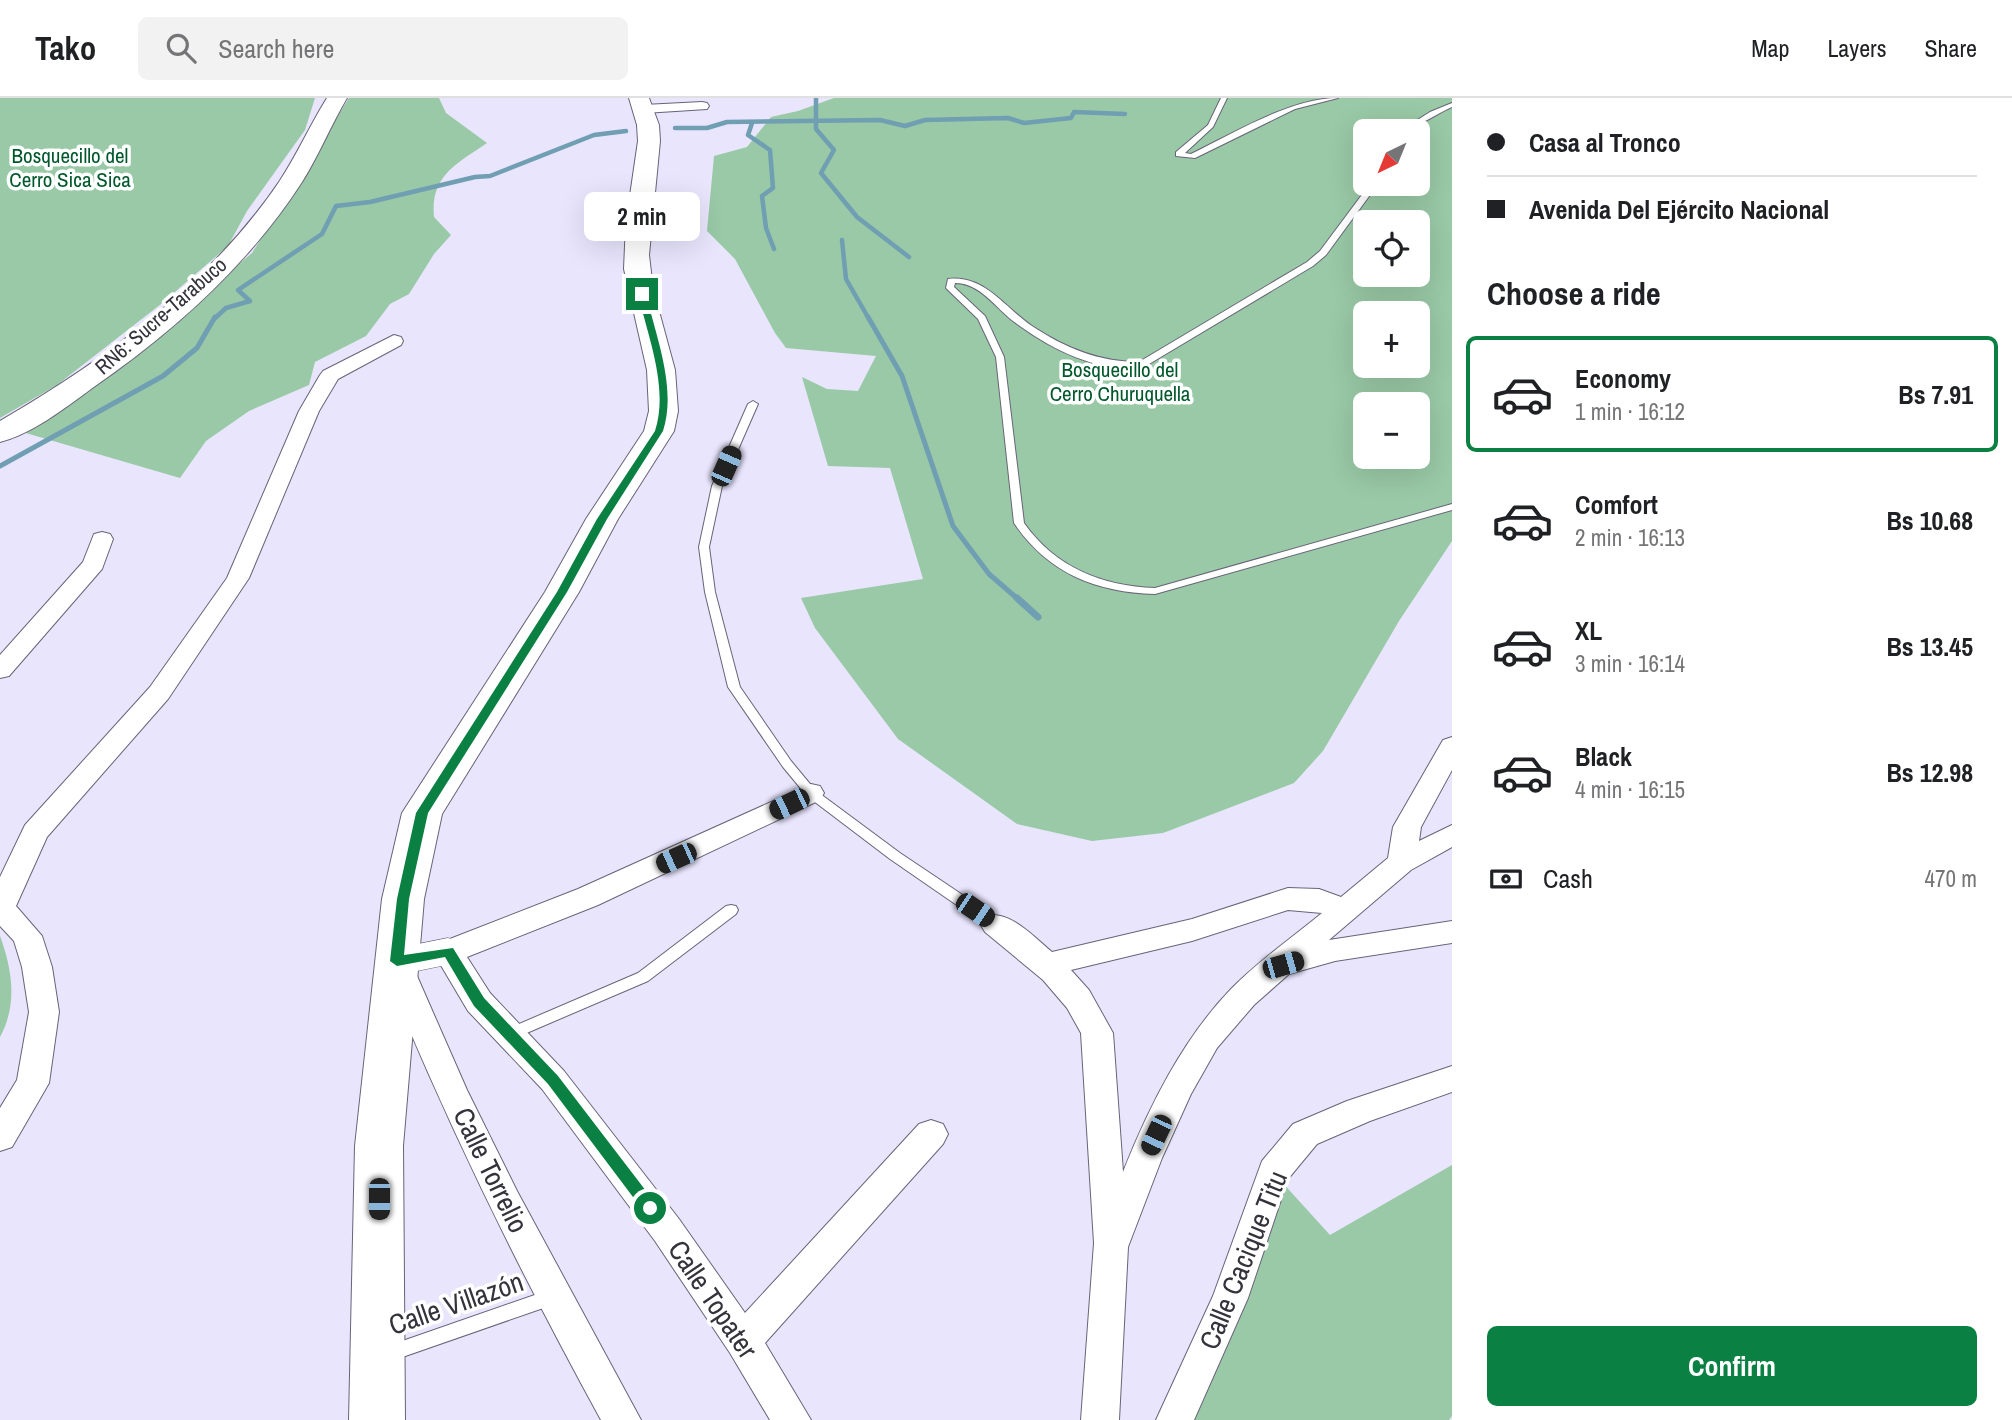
<!DOCTYPE html>
<html lang="en">
<head>
<meta charset="utf-8">
<style>
	body { margin:0; font-family:"Archivo Narrow",sans-serif; background:#f2f2f2; color:#202124; height:100vh; display:flex; flex-direction:column; font-size:26px; white-space:nowrap }
	* { box-sizing:border-box; margin:0 }
	p { font-size:23px; color:#757577 }
	.icon { flex:none; width:38px; height:38px; fill:none; stroke:currentColor; stroke-width:2; stroke-linecap:round; stroke-linejoin:round }
	.map { position:relative; flex:1; overflow:hidden }
	.sheet { display:flex; flex-direction:column; background:#fff; width:560px }
	.sheet>* { flex:none }
	.top-card { display:grid; align-content:center; height:154px; padding:0 35px; background:#fff }
	.needle { width:46px; rotate:223deg }
	.tools { position:absolute; left:1353px; top:21px; display:grid; gap:14px }
	.tools a { display:grid; place-items:center; width:77px; height:77px; border-radius:10px; background:#fff; box-shadow:0 7px 28px #0002; font-size:35px }
	.end { position:absolute; width:32px; height:32px; margin:-16px; border:9px solid #0b8043; background:#fff; box-shadow:0 0 0 4px #fff }
	.from { border-radius:50% }
	.bubble { position:absolute; height:49px; border-radius:10px; background:#fff; box-shadow:0 7px 28px #0002; font-size:23px; font-weight:800; line-height:49px; text-align:center }
	.car { position:absolute; width:21px; height:42px; margin:-21px -10px; border-radius:9px; box-shadow:0 0 5px 2px #0007; background:linear-gradient(#222 24%,#8ab4d8 0 40%,#222 0 76%,#8ab4d8 0 86%,#222 0) }
	.top-card b { display:flex; align-items:center; gap:24px; height:66px; font-size:26px }
	.top-card b+b { border-top:2px solid #e0e0e0 }
	.top-card i { width:18px; height:18px; background:#202124 }
	ul { padding:0; list-style:none }
	li { display:flex; align-items:center; gap:21px; height:116px; margin:0 14px 10px; padding:0 21px; border:4px solid transparent; border-radius:10px }
	li div { flex:1 }
	li b { display:block; font-size:26px }
	li em { font-style:normal; font-weight:800 }
	li.on { border-color:#0b8043 }
	li>.icon { width:63px; height:63px; stroke-width:1.5 }
	h2 { padding:0 35px; font-size:32px; line-height:84px }
	.pay { display:flex; align-items:center; gap:18px; height:77px; padding:0 35px; font-size:26px }
	.pay p { margin-inline-start:auto }
	.action { display:flex; gap:14px; margin-top:auto; padding:14px 35px }
	.action a { flex:1; height:80px; border-radius:10px; background:#0b8043; color:#fff; font-size:28px; font-weight:800; line-height:80px; text-align:center }
	header { display:flex; align-items:center; gap:42px; box-sizing:border-box; height:98px; padding:0 35px; background:#fff; border-bottom:2px solid #e0e0e0 }
	header strong { font-size:33px }
	nav { display:flex; gap:38px; margin-inline-start:auto; font-size:24px }
	.search { width:490px; height:63px; background:#f2f2f2; display:flex; align-items:center; gap:18px; box-sizing:border-box; padding:0 24px; border-radius:10px; color:#757577; font-size:26px }
	main { display:flex; flex:1; min-height:0 }
	.map>svg:first-child { display:block }
	.green { fill:#99c9a6; fill-rule:evenodd }
	.lines { fill:none; stroke-linecap:round; stroke-linejoin:round }
	.stream-far2 { stroke:#709eb2; stroke-width:4.5 }
	.stream-far1 { stroke:#709eb2; stroke-width:5 }
	.stream { stroke:#709eb2; stroke-width:7 }
	.service-casing { stroke:#676478; stroke-width:2 }
	.minor-casing { stroke:#676478; stroke-width:2 }
	.tertiary-casing { stroke:#676478; stroke-width:1 }
	.primary-casing { stroke:#676478; stroke-width:2 }
	.trunk-casing { stroke:#676478; stroke-width:2 }
	.service { fill:#fff; fill-rule:evenodd }
	.minor { fill:#fff; fill-rule:evenodd }
	.tertiary { fill:#fff; fill-rule:evenodd }
	.primary { fill:#fff; fill-rule:evenodd }
	.trunk { fill:#fff; fill-rule:evenodd }
	.route { fill:#0b8043 }
	.labels { text-anchor:middle; stroke-width:7; stroke-linejoin:round; paint-order:stroke }
	.far-park-label { font-size:21px; fill:#00582b; stroke:#fff }
	.far-street-label { font-size:21px; fill:#34333c; stroke:#fff }
	.near-street-label { font-size:28px; fill:#34333c; stroke:#fff }
</style>
</head>
<body>
<header>
<strong>Tako</strong>
<div class="search"><svg class="icon" aria-label="search" viewBox="0 0 24 24"><circle cx="10" cy="10" r="6"/><path d="M15 15l6 6"/></svg>Search here</div>
<nav><a>Map</a><a>Layers</a><a>Share</a></nav>
</header>
<main>
<div class="map">
<svg width="1452" height="1322" viewBox="0 0 1452 1322">
	<rect width="100%" height="100%" fill="#e8e5fd"/>
	<g class="green">
		<polygon points="0,0 315,0 305,32 247,113 228,148 161,206 57,287 0,320"/>
		<path d="M349,0H439L446,15L487,45C457,66 430,77 434,119L451,137L434,156L409,196L390,206L366,238L315,264L309,287L249,313L206,343L180,380L19,333L189,207L252,155Z"/>
		<path d="M834,0H1452V443L1399,523L1323,653L1294,685L1163,735L1092,743L1017,726L898,641L815,530L801,500L923,481L890,370L828,368L802,279L827,291L858,293L876,258L786,250L775,235L735,161L707,133L714,58L747,49L771,19L798,13ZM1365,33H1418V86H1365ZM1365,124H1418V177H1365ZM1365,215H1418V268H1365ZM1365,306H1418V359H1365Z"/>
		<path d="M0,838C12,871 18,906 0,939Z"/>
		<polygon points="1452,1067 1452,1318 1449,1322 1191,1322 1280,1082 1330,1137"/>
	</g>
	<g class="lines">
		<g class="stream-far2">
			<polyline points="816,0 816,31 834,52 821,75 857,119 909,159"/>
			<polyline points="752,25 748,37 770,52 773,90 762,98 766,130 774,151"/>
			<polyline points="675,30 707,30 727,24 880,22 905,28 925,22 1008,20 1024,25 1071,20 1074,14 1125,16"/>
			<polyline points="842,142 846,181 869,221"/>
			<polyline points="214,221 226,210 250,203 238,192 322,136 336,108 370,104 475,79 490,78 594,37 626,33"/>
		</g>
		<g class="stream-far1">
			<polyline points="868,219 902,278 953,428 989,476 1019,502"/>
			<polyline points="0,368 163,278 197,250 215,219"/>
		</g>
		<polyline class="stream" points="1017,500 1038,519"/>
		<defs>
			<g id="service">
				<path d="M1221,0H1227L1213,29L1185,55L1191,56C1234,35 1291,0 1338,0L1295,11L1195,60L1176,58V54L1208,27Z"/>
				<path d="M1452,5V9C1438,15 1411,33 1400,33L1430,14Z"/>
				<path d="M1370,86H1378L1326,157L1313,168L1144,269C1098,276 1049,250 1013,223C995,209 980,185 955,185L954,189L985,218L1004,259L1024,425C1055,469 1102,488 1155,490L1452,406V412L1155,496C1095,494 1048,475 1014,425L996,259L978,221L946,190L948,181C984,176 1005,210 1032,228C1065,250 1099,264 1139,264L1307,164L1320,153Z"/>
				<polygon points="753,303 758,306 722,388 709,449 715,494 740,589 791,663 815,692 900,755 1000,822 1002,826 1000,830 990,830 890,761 807,698 783,669 728,589 705,494 699,449 712,388 748,306"/>
				<polygon points="731,807 736,808 738,812 736,816 648,883 515,940 510,942 505,940 503,936 505,932 638,875 726,808"/>
				<polygon points="552,1191 558,1193 560,1199 558,1205 552,1207 391,1263 385,1261 382,1255 385,1249 391,1247"/>
			</g>
			<g id="minor">
				<polygon points="702,4 707,5 709,8 707,11 644,15 637,11 644,7"/>
				<polygon points="394,237 401,239 403,243 401,247 338,281 319,313 249,480 168,601 47,739 16,808 42,838 52,869 59,914 49,985 12,1049 0,1053 0,1010 17,982 29,914 22,869 14,843 0,828 0,779 25,727 150,589 227,480 299,313 320,277 323,273"/>
				<polygon points="102,434 110,436 113,441 102,471 9,578 0,580 0,557 83,464 94,436"/>
				<path d="M1452,639V672L1421,729L1419,743L1452,727V749L1411,772L1329,842L1452,823V845L1335,863L1289,876L1254,907L1217,950L1191,996L1162,1060L1128,1149L1119,1322H1081L1094,1145L1081,935L1067,910L1043,882L985,834L980,826L985,818C1009,811 1034,839 1052,854L1192,821L1288,790L1319,791L1341,799L1388,760L1393,729L1443,642ZM1288,812L1322,815C1292,840 1258,863 1231,891C1182,942 1149,1009 1123,1074L1113,935L1089,892L1071,872L1192,843Z"/>
				<polygon points="811,686 820,688 824,695 820,702 598,807 467,859 490,895 564,973 679,1121 745,1215 919,1026 931,1022 943,1026 948,1036 943,1046 765,1245 811,1322 770,1322 730,1255 655,1143 542,991 468,913 433,854 437,846 578,791"/>
				<path d="M402,866L413,870L417,878L467,992L517,1093L641,1322H601C522,1178 449,1030 387,878L391,870Z"/>
				<polygon points="1452,968 1452,994 1370,1023 1317,1046 1288,1081 1248,1200 1194,1322 1156,1322 1213,1198 1262,1063 1293,1026 1347,1003"/>
			</g>
			<polygon id="tertiary" points="448,840 461,844 466,854 461,864 397,877 384,873 379,863 384,853"/>
			<polygon id="primary" points="629,0 649,0 659,27 660,43 649,157 653,191 675,272 678,313 674,333 618,421 579,494 442,716 424,801 403,1048 405,1322 349,1322 355,1048 382,801 402,715 545,494 586,421 644,333 649,313 647,272 624,171 626,125 638,43 637,27"/>
			<path id="trunk" d="M327,0H347C331,27 319,57 302,84C248,168 172,235 91,291C65,310 32,336 0,344V323C105,262 210,186 279,84C297,57 310,27 327,0Z"/>
		</defs>
		<use href="#service" class="service-casing"/>
		<use href="#minor" class="minor-casing"/>
		<use href="#tertiary" class="tertiary-casing"/>
		<use href="#primary" class="primary-casing"/>
		<use href="#trunk" class="trunk-casing"/>
		<use href="#service" class="service"/>
		<use href="#minor" class="minor"/>
		<use href="#tertiary" class="tertiary"/>
		<use href="#primary" class="primary"/>
		<use href="#trunk" class="trunk"/>
	</g>
	<path class="route" d="M642,194L646,196C656,239 677,290 663,333L607,421L567,494L428,715L409,801L404,857L453,850L484,900L558,978L656,1106L658,1110L650,1117L645,1115L548,986L474,908L445,859L397,868L390,863L397,801L416,715L557,494L597,421L655,333C669,290 648,239 638,196Z"/>
	<g class="labels">
		<g class="far-park-label">
			<text x="70" y="65">Bosquecillo del<tspan x="70" dy="24">Cerro Sica Sica</tspan></text>
			<text x="1120" y="279">Bosquecillo del<tspan x="1120" dy="24">Cerro Churuquella</tspan></text>
		</g>
		<g class="far-street-label">
			<text transform="translate(161 218) rotate(-41)" y="7">RN6: Sucre-Tarabuco</text>
		</g>
		<g class="near-street-label">
			<text transform="translate(491 1072) rotate(64)" y="10">Calle Torrelio</text>
			<text transform="translate(1243 1162) rotate(-68)" y="10">Calle Cacique Titu</text>
			<text transform="translate(713 1201) rotate(56)" y="10">Calle Topater</text>
			<text transform="translate(456 1205) rotate(-19)" y="10">Calle Villazón</text>
		</g>
	</g>
</svg>
<div class="tools">
<a><svg class="needle" viewBox="-14 -14 28 28"><path d="M0-13l5 13h-10z" fill="#e53935"/><path d="M0 13l5-13h-10z" fill="#757577"/></svg></a>
<a><svg class="icon" aria-label="locate" viewBox="0 0 24 24"><circle cx="12" cy="12" r="6"/><path d="M12 2v4M12 18v4M2 12h4M18 12h4"/></svg></a>
<a>+</a>
<a>−</a>
</div>
<i class="end from" style="left:650px;top:1110px"></i>
<i class="end" style="left:642px;top:196px"></i>
<div class="bubble" style="left:584px;top:94px;width:116px">2 min</div>
<i class="car" style="left:726px;top:368px;rotate:24deg"></i>
<i class="car" style="left:789px;top:706px;rotate:244deg"></i>
<i class="car" style="left:676px;top:760px;rotate:246deg"></i>
<i class="car" style="left:975px;top:812px;rotate:124deg"></i>
<i class="car" style="left:1283px;top:867px;rotate:74deg"></i>
<i class="car" style="left:1156px;top:1037px;rotate:205deg"></i>
<i class="car" style="left:379px;top:1101px;rotate:180deg"></i>
</div>
<section class="sheet">
<div class="top-card">
<b><i class="from"></i>Casa al Tronco</b>
<b><i></i>Avenida Del Ejército Nacional</b>
</div>
<h2>Choose a ride</h2>
<ul>
<li class="on"><svg class="icon" aria-label="car" viewBox="0 0 24 24"><path d="M5 17H2v-5l4-1 3-4h7l3 4 3 1v5h-3M9 17h6M6 11h13"/><circle cx="7" cy="17" r="2"/><circle cx="17" cy="17" r="2"/></svg><div><b>Economy</b><p>1 min · 16:12</p></div><em>Bs 7.91</em></li>
<li><svg class="icon" aria-label="car" viewBox="0 0 24 24"><path d="M5 17H2v-5l4-1 3-4h7l3 4 3 1v5h-3M9 17h6M6 11h13"/><circle cx="7" cy="17" r="2"/><circle cx="17" cy="17" r="2"/></svg><div><b>Comfort</b><p>2 min · 16:13</p></div><em>Bs 10.68</em></li>
<li><svg class="icon" aria-label="car" viewBox="0 0 24 24"><path d="M5 17H2v-5l4-1 3-4h7l3 4 3 1v5h-3M9 17h6M6 11h13"/><circle cx="7" cy="17" r="2"/><circle cx="17" cy="17" r="2"/></svg><div><b>XL</b><p>3 min · 16:14</p></div><em>Bs 13.45</em></li>
<li><svg class="icon" aria-label="car" viewBox="0 0 24 24"><path d="M5 17H2v-5l4-1 3-4h7l3 4 3 1v5h-3M9 17h6M6 11h13"/><circle cx="7" cy="17" r="2"/><circle cx="17" cy="17" r="2"/></svg><div><b>Black</b><p>4 min · 16:15</p></div><em>Bs 12.98</em></li>
</ul>
<div class="pay"><svg class="icon" aria-label="cash" viewBox="0 0 24 24"><path d="M3 7h18v10H3z"/><circle cx="12" cy="12" r="2"/></svg>Cash<p>470 m</p></div>
<div class="action"><a>Confirm</a></div>
</section>
</main>
</body>
</html>
